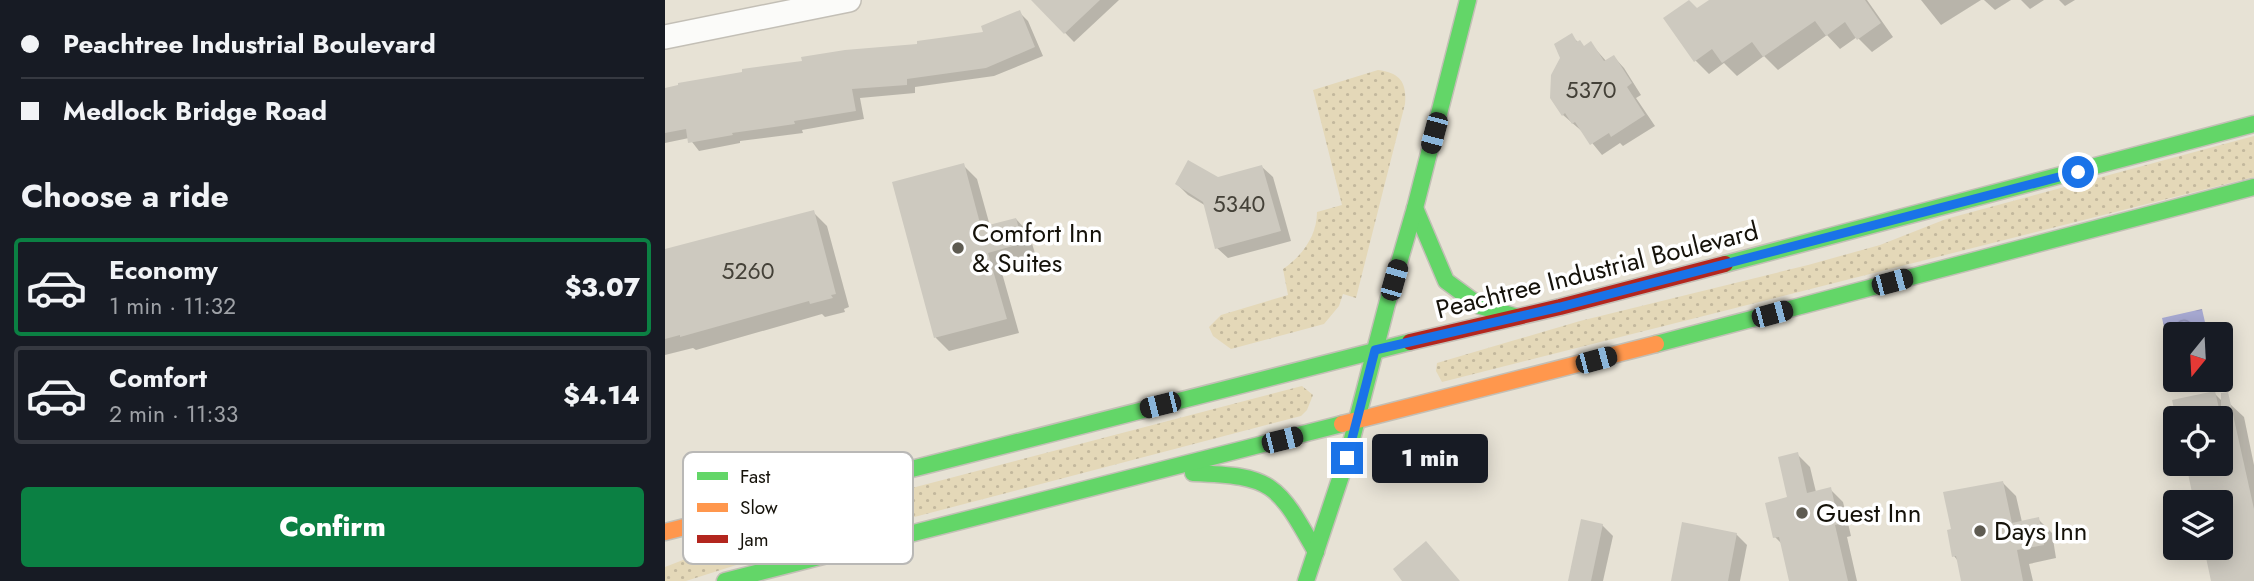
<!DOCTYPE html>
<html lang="en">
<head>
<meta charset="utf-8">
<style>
	body { margin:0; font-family:Jost,sans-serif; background:#242831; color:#f1f3f6; height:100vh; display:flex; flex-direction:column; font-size:26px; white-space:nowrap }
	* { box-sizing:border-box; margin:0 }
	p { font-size:23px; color:#9ea1a6 }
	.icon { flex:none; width:38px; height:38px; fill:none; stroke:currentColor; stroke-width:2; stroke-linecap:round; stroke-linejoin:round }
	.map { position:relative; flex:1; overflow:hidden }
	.drawer { display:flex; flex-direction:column; background:#171b24; width:665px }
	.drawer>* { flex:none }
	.guide { display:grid; align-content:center; height:154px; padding:0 21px; background:#171b24 }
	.needle { width:46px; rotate:198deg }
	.fabs { position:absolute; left:1498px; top:322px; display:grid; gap:14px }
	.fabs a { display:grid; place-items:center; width:70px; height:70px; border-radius:7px; background:#171b24; box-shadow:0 4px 18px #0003; font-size:35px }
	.end { position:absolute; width:32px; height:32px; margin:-16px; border:9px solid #1a73e8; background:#fff; box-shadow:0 0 0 4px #fff }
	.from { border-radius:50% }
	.bubble { position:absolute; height:49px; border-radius:7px; background:#171b24; box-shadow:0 4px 18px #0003; font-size:23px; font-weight:800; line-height:49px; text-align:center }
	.car { position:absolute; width:21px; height:42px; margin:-21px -10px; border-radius:9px; box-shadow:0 0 5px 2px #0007; background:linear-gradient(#222 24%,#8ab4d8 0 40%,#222 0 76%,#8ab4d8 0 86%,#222 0) }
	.guide b { display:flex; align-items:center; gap:24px; height:66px; font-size:26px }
	.guide b+b { border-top:2px solid #363941 }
	.guide i { width:18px; height:18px; background:#f1f3f6 }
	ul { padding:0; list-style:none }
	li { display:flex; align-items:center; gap:21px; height:98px; margin:0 14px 10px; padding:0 7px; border:4px solid #363941; border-radius:7px }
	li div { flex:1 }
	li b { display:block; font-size:26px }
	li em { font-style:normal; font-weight:800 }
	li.on { border-color:#0b8043 }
	li>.icon { width:63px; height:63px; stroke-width:1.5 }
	h2 { padding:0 21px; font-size:32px; line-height:84px }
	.button { display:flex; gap:14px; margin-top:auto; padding:14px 21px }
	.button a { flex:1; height:80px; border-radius:7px; background:#0b8043; color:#fff; font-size:28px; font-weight:800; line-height:80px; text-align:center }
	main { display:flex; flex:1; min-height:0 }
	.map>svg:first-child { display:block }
	.grass { fill:url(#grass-dots) }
	.water { fill:url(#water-waves) }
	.shadow { fill:#0003 }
	.building { fill:#cdc9bf }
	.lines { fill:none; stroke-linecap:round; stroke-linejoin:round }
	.street-casing { stroke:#c3bfb6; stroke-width:26 }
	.fast-casing { stroke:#c3bfb6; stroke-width:19 }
	.slow-casing { stroke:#c3bfb6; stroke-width:19 }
	.jam-casing { stroke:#c3bfb6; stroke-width:19 }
	.street { stroke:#fbfbf9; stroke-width:23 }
	.fast { stroke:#63d668; stroke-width:16 }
	.slow { stroke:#ff974d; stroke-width:16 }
	.jam { stroke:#b3261e; stroke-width:16 }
	.route { stroke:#1a73e8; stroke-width:9 }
	.poi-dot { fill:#5e5b51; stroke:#fff; stroke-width:2.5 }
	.labels { text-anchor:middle; stroke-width:7; stroke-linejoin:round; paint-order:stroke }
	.number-label { font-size:23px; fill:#444138 }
	.poi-label { font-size:26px; fill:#15120a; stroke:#fff; text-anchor:start }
	.street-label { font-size:26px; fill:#15120a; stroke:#fff }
	.key { fill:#fff; stroke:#b9b8b6; stroke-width:2 }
	.key-label { font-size:19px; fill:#15120a }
</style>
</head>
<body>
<main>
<section class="drawer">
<div class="guide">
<b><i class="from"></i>Peachtree Industrial Boulevard</b>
<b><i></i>Medlock Bridge Road</b>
</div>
<h2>Choose a ride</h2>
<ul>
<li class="on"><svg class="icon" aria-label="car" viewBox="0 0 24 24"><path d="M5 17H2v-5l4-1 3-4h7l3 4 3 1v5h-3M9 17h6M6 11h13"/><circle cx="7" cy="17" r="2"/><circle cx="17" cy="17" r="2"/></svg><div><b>Economy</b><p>1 min · 11:32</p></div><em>$3.07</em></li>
<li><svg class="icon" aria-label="car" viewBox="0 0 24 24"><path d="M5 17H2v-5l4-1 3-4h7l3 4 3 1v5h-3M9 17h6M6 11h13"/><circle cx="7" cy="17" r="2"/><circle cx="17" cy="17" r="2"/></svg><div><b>Comfort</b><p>2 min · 11:33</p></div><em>$4.14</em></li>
</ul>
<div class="button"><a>Confirm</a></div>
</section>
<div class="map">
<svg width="1589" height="581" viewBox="0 0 1589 581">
	<defs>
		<pattern id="grass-dots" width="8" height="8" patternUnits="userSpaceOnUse" patternTransform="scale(1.75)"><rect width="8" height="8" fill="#e4d8b8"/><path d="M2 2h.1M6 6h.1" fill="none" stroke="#c3b89d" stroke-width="1.8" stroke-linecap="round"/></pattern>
		<pattern id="water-waves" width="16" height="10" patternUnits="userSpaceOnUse" patternTransform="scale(1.75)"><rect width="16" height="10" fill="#a7a9d2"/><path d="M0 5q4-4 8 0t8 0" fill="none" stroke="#8f90b3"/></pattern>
	</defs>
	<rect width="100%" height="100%" fill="#e7e2d5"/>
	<g class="grass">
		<path d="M713,70C735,73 742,82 740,104L691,298L678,294L674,306L659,324L566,349L548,336L544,327L556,315L623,295L618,269C637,256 652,236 652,212L677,205L648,90Z"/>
		<polygon points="1589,136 1589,177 777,382 771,371 772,363 915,321 1143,265 1215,245 1281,219"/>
		<polygon points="637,386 648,395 642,410 636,416 100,556 21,581 0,581 0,567 113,523"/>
	</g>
	<polygon class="water" points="1537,309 1542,331 1510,334 1510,338 1502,340 1497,318"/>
	<g class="shadow">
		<polygon points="384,0 454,0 409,42 376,8"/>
		<polygon points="1047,0 1202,0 1228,37 1207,52 1192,37 1175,49 1162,35 1113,70 1099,56 1072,76 1059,63 1044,74 1030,60 1033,9"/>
		<polygon points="1256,0 1316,0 1276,25"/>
		<polygon points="1319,0 1346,0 1330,10"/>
		<polygon points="1356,0 1379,0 1365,9"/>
		<polygon points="1394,0 1410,0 1400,6"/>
		<polygon points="354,12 363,21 378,56 329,76 250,87 250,93 195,98 199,119 137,130 138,133 75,141 75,143 34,151 24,138 0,143 0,90 320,33"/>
		<polygon points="906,36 920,48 926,44 942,62 949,57 959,68 976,95 971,98 990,126 958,146 955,143 937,155 919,133 898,115"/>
		<polygon points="298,165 312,179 325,226 351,219 364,233 371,257 335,266 354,333 284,351 271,338 230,183"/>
		<polygon points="597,167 608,177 626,241 563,258 552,248 541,206 523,195 512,184 553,179"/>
		<polygon points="148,212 162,226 184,307 179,309 180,312 160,317 157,314 31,350 28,348 0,355 0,251"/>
		<polygon points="1549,393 1561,405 1565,404 1579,417 1589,465 1589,581 1548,581 1542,554 1526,557 1517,548 1556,548 1556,502 1530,502 1522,464 1556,464 1556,418 1512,418 1509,402"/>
		<polygon points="1132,454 1145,467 1151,492 1165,489 1178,502 1186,536 1182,537 1192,581 1126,581 1118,545 1110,537 1125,499"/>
		<polygon points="1338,483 1351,496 1357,522 1373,519 1387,533 1391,558 1364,564 1368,581 1297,581 1293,561 1289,556"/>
		<polygon points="937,525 948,536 938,581 905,581"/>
		<polygon points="1071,534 1082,545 1075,581 1008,581"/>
	</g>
	<g class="building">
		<polygon points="366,0 435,0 399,34"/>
		<polygon points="1024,0 1032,8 1044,0 1200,0 1216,23 1192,40 1180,22 1161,36 1150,21 1098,57 1087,42 1057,63 1047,49 1029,62 998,18"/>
		<polygon points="355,10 370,47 321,68 242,79 242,85 187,89 191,111 129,121 130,124 67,133 68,135 23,143 21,129 0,133 0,88 13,85 13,83 77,72 77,69 137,61 136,57 180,50 252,44 252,41 318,32 316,26"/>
		<polygon points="907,33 912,42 915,40 919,46 926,41 939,61 949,55 967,83 962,87 980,115 946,137 944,133 925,145 910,122 907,124 900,113 897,116 885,98 886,75 895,58 889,44"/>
		<polygon points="523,160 553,177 597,165 616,231 550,249 538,202 510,184"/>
		<polygon points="299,163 316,227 351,218 358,243 323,253 342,319 269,338 227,182"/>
		<polygon points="149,210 171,294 166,295 168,298 145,304 144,301 15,337 15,335 0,339 0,249"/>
		<polygon points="1550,391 1556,417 1556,393 1563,392 1589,509 1589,581 1546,581 1539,548 1556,548 1556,502 1529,502 1521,464 1556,464 1556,418 1511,418 1507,400"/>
		<polygon points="1133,452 1142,493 1166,487 1174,524 1170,525 1183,581 1124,581 1114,537 1108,538 1100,503 1122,497 1113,457"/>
		<polygon points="1338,481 1347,523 1374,517 1379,545 1352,550 1358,581 1296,581 1291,556 1287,557 1282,530 1286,529 1278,492"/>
		<polygon points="916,519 938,524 926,581 903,581"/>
		<polygon points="1017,522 1072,533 1063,581 1006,581"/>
		<polygon points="761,541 795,581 737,581 728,569"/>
	</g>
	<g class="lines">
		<defs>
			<polyline id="street" points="0,37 184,0"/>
			<g id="fast">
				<polyline points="750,208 781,281 815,306 852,317"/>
				<polyline points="1060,264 1589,124"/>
				<polyline points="991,344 1589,187"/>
				<path d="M528,473C608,476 612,483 651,552"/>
				<polyline points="223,475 745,342"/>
				<polyline points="60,581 677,424"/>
				<polyline points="641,581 682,458 722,304 750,208 803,0"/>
			</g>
			<g id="slow">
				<polyline points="677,424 991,344"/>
				<polyline points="0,532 223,475"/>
			</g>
			<polyline id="jam" points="745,342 895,307 1060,264"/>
		</defs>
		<use href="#street" class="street-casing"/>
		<use href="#fast" class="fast-casing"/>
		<use href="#slow" class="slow-casing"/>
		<use href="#jam" class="jam-casing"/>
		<use href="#street" class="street"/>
		<use href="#fast" class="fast"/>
		<use href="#slow" class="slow"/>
		<use href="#jam" class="jam"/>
	</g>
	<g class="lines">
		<polyline class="route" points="682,458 710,350 895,307 1413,172"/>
	</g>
	<g class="poi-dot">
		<circle cx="293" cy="248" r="7"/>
		<circle cx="1137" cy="513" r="7"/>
		<circle cx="1315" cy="531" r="7"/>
	</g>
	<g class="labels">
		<g class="number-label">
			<text x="926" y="98">5370</text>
			<text x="574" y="212">5340</text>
			<text x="83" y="279">5260</text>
		</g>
		<g class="poi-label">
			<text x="307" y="242">Comfort Inn<tspan x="307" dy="30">&amp; Suites</tspan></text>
			<text x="1151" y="522">Guest Inn</text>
			<text x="1329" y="540">Days Inn</text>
		</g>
		<g class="street-label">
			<text transform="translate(932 270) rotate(-14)" y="9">Peachtree Industrial Boulevard</text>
		</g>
	</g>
	<rect x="18" y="452" width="230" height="112" rx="10" class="key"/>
	<rect x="32" y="472" width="31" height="8" fill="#63d668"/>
	<rect x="32" y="503" width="31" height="9" fill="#ff974d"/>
	<rect x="32" y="535" width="31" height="8" fill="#b3261e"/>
	<g class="key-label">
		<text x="75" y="483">Fast</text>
		<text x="75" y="514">Slow</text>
		<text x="75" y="546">Jam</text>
	</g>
</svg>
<div class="fabs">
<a><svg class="needle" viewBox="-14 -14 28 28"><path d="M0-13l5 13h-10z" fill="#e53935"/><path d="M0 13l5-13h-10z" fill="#9ea1a6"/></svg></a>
<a><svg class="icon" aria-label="locate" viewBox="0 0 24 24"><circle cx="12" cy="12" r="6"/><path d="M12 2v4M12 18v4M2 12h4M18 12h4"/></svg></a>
<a><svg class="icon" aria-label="layers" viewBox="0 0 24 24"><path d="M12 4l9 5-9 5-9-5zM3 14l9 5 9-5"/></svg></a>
</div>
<i class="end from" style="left:1413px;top:172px"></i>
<i class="end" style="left:682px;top:458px"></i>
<div class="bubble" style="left:707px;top:434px;width:116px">1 min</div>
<i class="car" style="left:769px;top:133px;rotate:195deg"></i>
<i class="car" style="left:729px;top:280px;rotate:16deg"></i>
<i class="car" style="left:1227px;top:282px;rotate:75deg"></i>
<i class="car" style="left:1107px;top:314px;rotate:75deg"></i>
<i class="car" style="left:931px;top:360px;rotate:75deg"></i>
<i class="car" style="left:495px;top:405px;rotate:256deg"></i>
<i class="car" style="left:617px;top:440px;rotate:76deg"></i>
</div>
</main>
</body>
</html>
